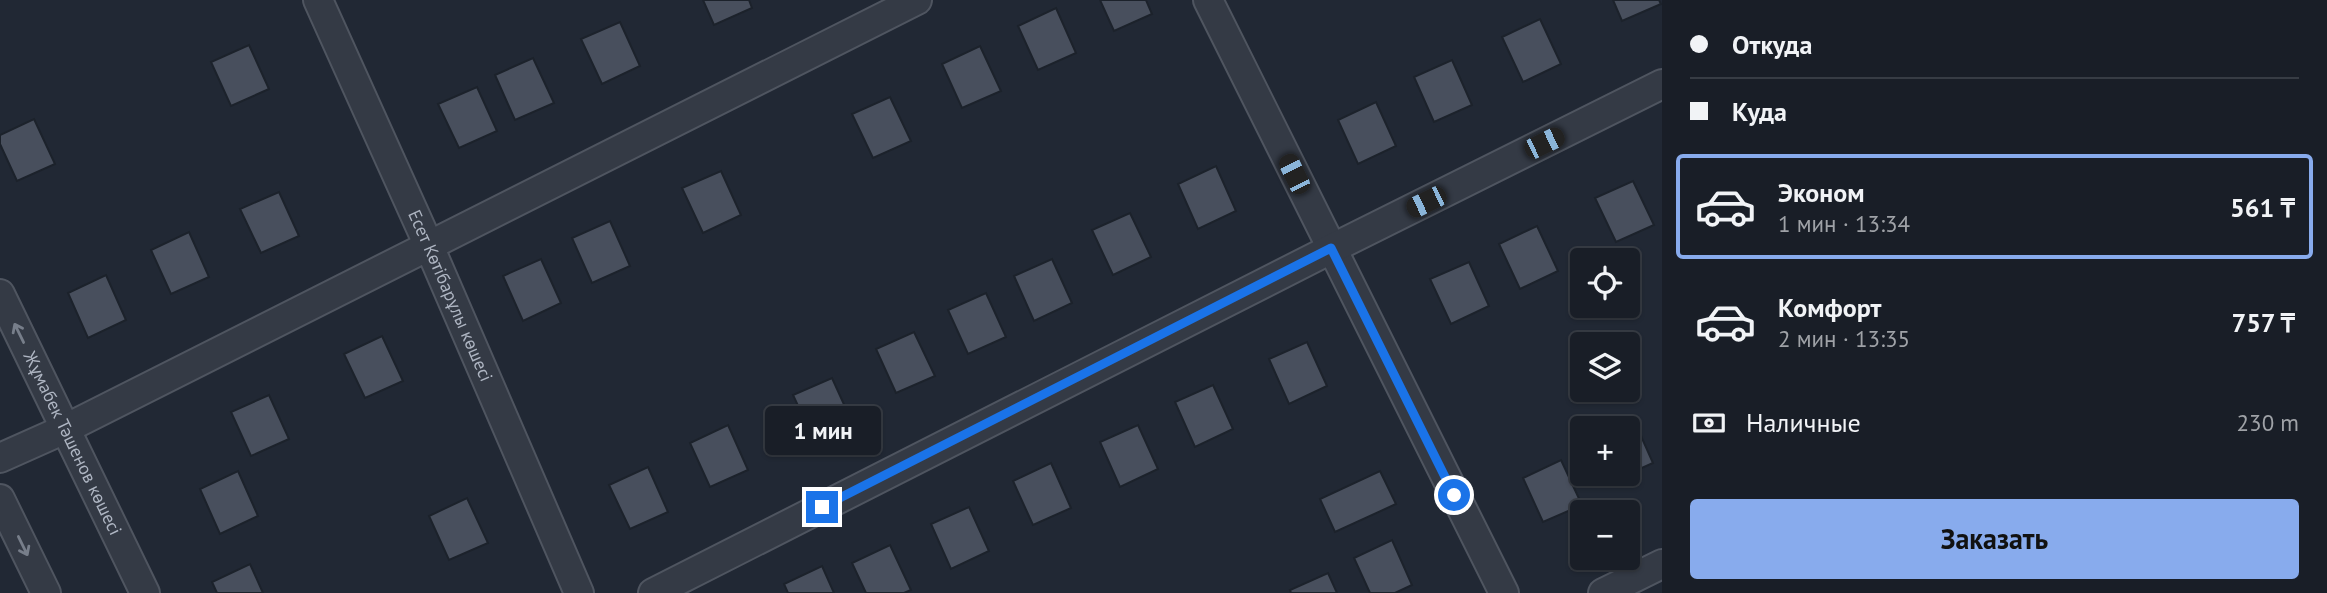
<!DOCTYPE html>
<html lang="ru">
<head>
<meta charset="utf-8">
<style>
	body { margin:0; font-family:"PT Sans",sans-serif; background:#262b33; color:#f1f3f6; height:100vh; display:flex; flex-direction:column; font-size:26px; white-space:nowrap }
	* { box-sizing:border-box; margin:0 }
	p { font-size:23px; color:#9fa2a7 }
	.icon { flex:none; width:38px; height:38px; fill:none; stroke:currentColor; stroke-width:2; stroke-linecap:round; stroke-linejoin:round }
	.map { position:relative; flex:1; overflow:hidden }
	.details { display:flex; flex-direction:column; background:#191e27; width:665px }
	.details>* { flex:none }
	.top-card { display:grid; align-content:center; height:154px; padding:0 28px; background:#191e27 }
	.tools { position:absolute; left:1570px; top:248px; display:grid; gap:14px }
	.tools a { display:grid; place-items:center; width:70px; height:70px; border-radius:7px; background:#191e27; box-shadow:0 2px 5px #0004,0 0 0 2px #373c44; font-size:35px }
	.end { position:absolute; width:32px; height:32px; margin:-16px; border:9px solid #1a73e8; background:#fff; box-shadow:0 0 0 4px #fff }
	.from { border-radius:50% }
	.bubble { position:absolute; height:49px; border-radius:7px; background:#191e27; box-shadow:0 2px 5px #0004,0 0 0 2px #373c44; font-size:23px; font-weight:600; line-height:49px; text-align:center }
	.car { position:absolute; width:21px; height:42px; margin:-21px -10px; border-radius:9px; box-shadow:0 0 5px 2px #0007; background:linear-gradient(#222 24%,#8ab4d8 0 40%,#222 0 76%,#8ab4d8 0 86%,#222 0) }
	.top-card b { display:flex; align-items:center; gap:24px; height:66px; font-size:26px }
	.top-card b+b { border-top:2px solid #373c44 }
	.top-card i { width:18px; height:18px; background:#f1f3f6 }
	ul { padding:0; list-style:none }
	li { display:flex; align-items:center; gap:21px; height:105px; margin:0 14px 10px; padding:0 14px; border:4px solid transparent; border-radius:7px }
	li div { flex:1 }
	li b { display:block; font-size:26px }
	li em { font-style:normal; font-weight:600 }
	li.selected { border-color:#88abed }
	li>.icon { width:63px; height:63px; stroke-width:1.5 }
	.pay { display:flex; align-items:center; gap:18px; height:77px; padding:0 28px; font-size:26px }
	.pay p { margin-inline-start:auto }
	.action { display:flex; gap:14px; margin-top:auto; padding:14px 28px }
	.action a { flex:1; height:80px; border-radius:7px; background:#88abed; color:#111; font-size:28px; font-weight:600; line-height:80px; text-align:center }
	main { display:flex; flex:1; min-height:0 }
	.map>svg:first-child { display:block }
	.building { fill:#484f5d; stroke:#1c222b; stroke-width:2 }
	.lines { fill:none; stroke-linecap:round; stroke-linejoin:round }
	.minor-casing { stroke:#4f5560; stroke-width:32 }
	.minor { stroke:#343a45; stroke-width:28 }
	.oneway { stroke:#777e8a }
	.route { stroke:#1a73e8; stroke-width:9 }
	.labels { text-anchor:middle; stroke-width:7; stroke-linejoin:round; paint-order:stroke }
	.street-label { font-size:18px; fill:#aeb5c2; stroke:#1a2029 }
</style>
</head>
<body>
<main>
<div class="map">
<svg width="1662" height="593" viewBox="0 0 1662 593">
	<rect width="100%" height="100%" fill="#212834"/>
	<g class="building">
		<polygon points="703,0 749,0 752,8 714,25"/>
		<polygon points="1100,0 1146,0 1152,14 1114,31"/>
		<polygon points="1613,0 1659,0 1661,4 1622,21"/>
		<polygon points="1056,8 1076,53 1038,70 1018,26"/>
		<polygon points="1540,19 1561,64 1523,82 1502,37"/>
		<polygon points="620,22 640,66 602,84 581,39"/>
		<polygon points="249,45 269,89 231,106 211,62"/>
		<polygon points="980,46 1001,91 962,108 942,64"/>
		<polygon points="533,58 554,103 515,120 495,75"/>
		<polygon points="1452,60 1472,105 1434,122 1414,77"/>
		<polygon points="477,87 497,131 459,148 438,104"/>
		<polygon points="890,97 911,141 873,158 852,114"/>
		<polygon points="1376,102 1396,146 1358,164 1338,120"/>
		<polygon points="34,119 55,164 17,181 0,144 0,135"/>
		<polygon points="1216,166 1236,211 1198,229 1178,184"/>
		<polygon points="721,171 741,215 703,233 682,188"/>
		<polygon points="1633,181 1654,225 1616,242 1595,198"/>
		<polygon points="279,192 299,236 261,253 240,209"/>
		<polygon points="1130,213 1151,257 1113,275 1092,230"/>
		<polygon points="610,221 630,266 592,283 572,238"/>
		<polygon points="1537,226 1558,271 1520,289 1499,244"/>
		<polygon points="189,232 209,277 171,294 151,250"/>
		<polygon points="541,259 561,303 523,321 503,276"/>
		<polygon points="1052,259 1072,303 1034,321 1014,276"/>
		<polygon points="1469,262 1489,306 1451,324 1430,279"/>
		<polygon points="106,275 126,320 88,338 68,293"/>
		<polygon points="986,293 1006,337 968,354 948,310"/>
		<polygon points="914,332 935,376 896,393 876,349"/>
		<polygon points="382,336 403,381 365,398 344,354"/>
		<polygon points="1307,342 1327,386 1289,404 1269,359"/>
		<polygon points="832,378 852,422 814,440 793,395"/>
		<polygon points="1213,385 1233,429 1195,447 1175,402"/>
		<polygon points="269,395 289,439 251,456 231,412"/>
		<polygon points="1633,418 1653,463 1615,480 1612,474 1628,474 1628,429 1610,429"/>
		<polygon points="728,425 748,470 710,487 690,443"/>
		<polygon points="1138,425 1158,469 1120,487 1100,442"/>
		<polygon points="1561,460 1582,505 1543,522 1523,478"/>
		<polygon points="1051,463 1071,508 1033,525 1013,481"/>
		<polygon points="648,467 668,512 630,529 609,485"/>
		<polygon points="238,471 258,516 220,534 200,489"/>
		<polygon points="1380,471 1396,504 1335,532 1320,499"/>
		<polygon points="467,498 488,543 449,560 429,516"/>
		<polygon points="969,507 989,551 951,569 931,524"/>
		<polygon points="1392,540 1412,585 1395,593 1370,593 1354,558"/>
		<polygon points="890,545 911,590 904,593 866,593 852,563"/>
		<polygon points="250,564 263,593 217,593 212,582"/>
		<polygon points="822,566 834,593 788,593 784,584"/>
		<polygon points="1328,573 1337,593 1291,593 1290,590"/>
	</g>
	<g class="lines">
		<defs>
			<g id="minor">
				<path id="s1" d="M318,0L429,246L579,593"/>
				<polyline points="1208,0 1504,593"/>
				<path id="s2" d="M0,294L145,593"/>
				<polyline points="0,458 65,429 917,0"/>
				<polyline points="0,499 46,593"/>
				<polyline points="653,593 1331,249 1662,84"/>
				<polyline points="1603,593 1662,564"/>
			</g>
		</defs>
		<use href="#minor" class="minor-casing"/>
		<use href="#minor" class="minor"/>
	</g>
	<defs><path id="oneway-shaft" d="M-6 0H5M1.5-3L5.5 0L1.5 3" fill="none" stroke-width="1.6" stroke-linecap="round" stroke-linejoin="round" transform="scale(1.75)"/></defs>
	<g class="oneway">
		<use href="#oneway-shaft" transform="translate(19 333) rotate(-116)"/>
		<use href="#oneway-shaft" transform="translate(23 546) rotate(64)"/>
	</g>
	<g class="lines">
		<polyline class="route" points="822,507 1331,248 1454,495"/>
	</g>
	<g class="labels">
		<g class="street-label">
			<text dy="6" stroke="none"><textPath href="#s1" startOffset="324">Есет Көтібарұлы көшесі</textPath></text>
			<text dy="6" stroke="none"><textPath href="#s2" startOffset="166">Жұмабек Тәшенов көшесі</textPath></text>
		</g>
	</g>
</svg>
<div class="tools">
<a><svg class="icon" aria-label="locate" viewBox="0 0 24 24"><circle cx="12" cy="12" r="6"/><path d="M12 2v4M12 18v4M2 12h4M18 12h4"/></svg></a>
<a><svg class="icon" aria-label="layers" viewBox="0 0 24 24"><path d="M12 4l9 5-9 5-9-5zM3 14l9 5 9-5"/></svg></a>
<a>+</a>
<a>−</a>
</div>
<i class="end from" style="left:1454px;top:495px"></i>
<i class="end" style="left:822px;top:507px"></i>
<div class="bubble" style="left:765px;top:406px;width:116px">1 мин</div>
<i class="car" style="left:1544px;top:143px;rotate:64deg"></i>
<i class="car" style="left:1294px;top:174px;rotate:334deg"></i>
<i class="car" style="left:1426px;top:202px;rotate:244deg"></i>
</div>
<section class="details">
<div class="top-card">
<b><i class="from"></i>Откуда</b>
<b><i></i>Куда</b>
</div>
<ul>
<li class="selected"><svg class="icon" aria-label="car" viewBox="0 0 24 24"><path d="M5 17H2v-5l4-1 3-4h7l3 4 3 1v5h-3M9 17h6M6 11h13"/><circle cx="7" cy="17" r="2"/><circle cx="17" cy="17" r="2"/></svg><div><b>Эконом</b><p>1 мин · 13:34</p></div><em>561 ₸</em></li>
<li><svg class="icon" aria-label="car" viewBox="0 0 24 24"><path d="M5 17H2v-5l4-1 3-4h7l3 4 3 1v5h-3M9 17h6M6 11h13"/><circle cx="7" cy="17" r="2"/><circle cx="17" cy="17" r="2"/></svg><div><b>Комфорт</b><p>2 мин · 13:35</p></div><em>757 ₸</em></li>
</ul>
<div class="pay"><svg class="icon" aria-label="cash" viewBox="0 0 24 24"><path d="M3 7h18v10H3z"/><circle cx="12" cy="12" r="2"/></svg>Наличные<p>230 m</p></div>
<div class="action"><a>Заказать</a></div>
</section>
</main>
</body>
</html>
